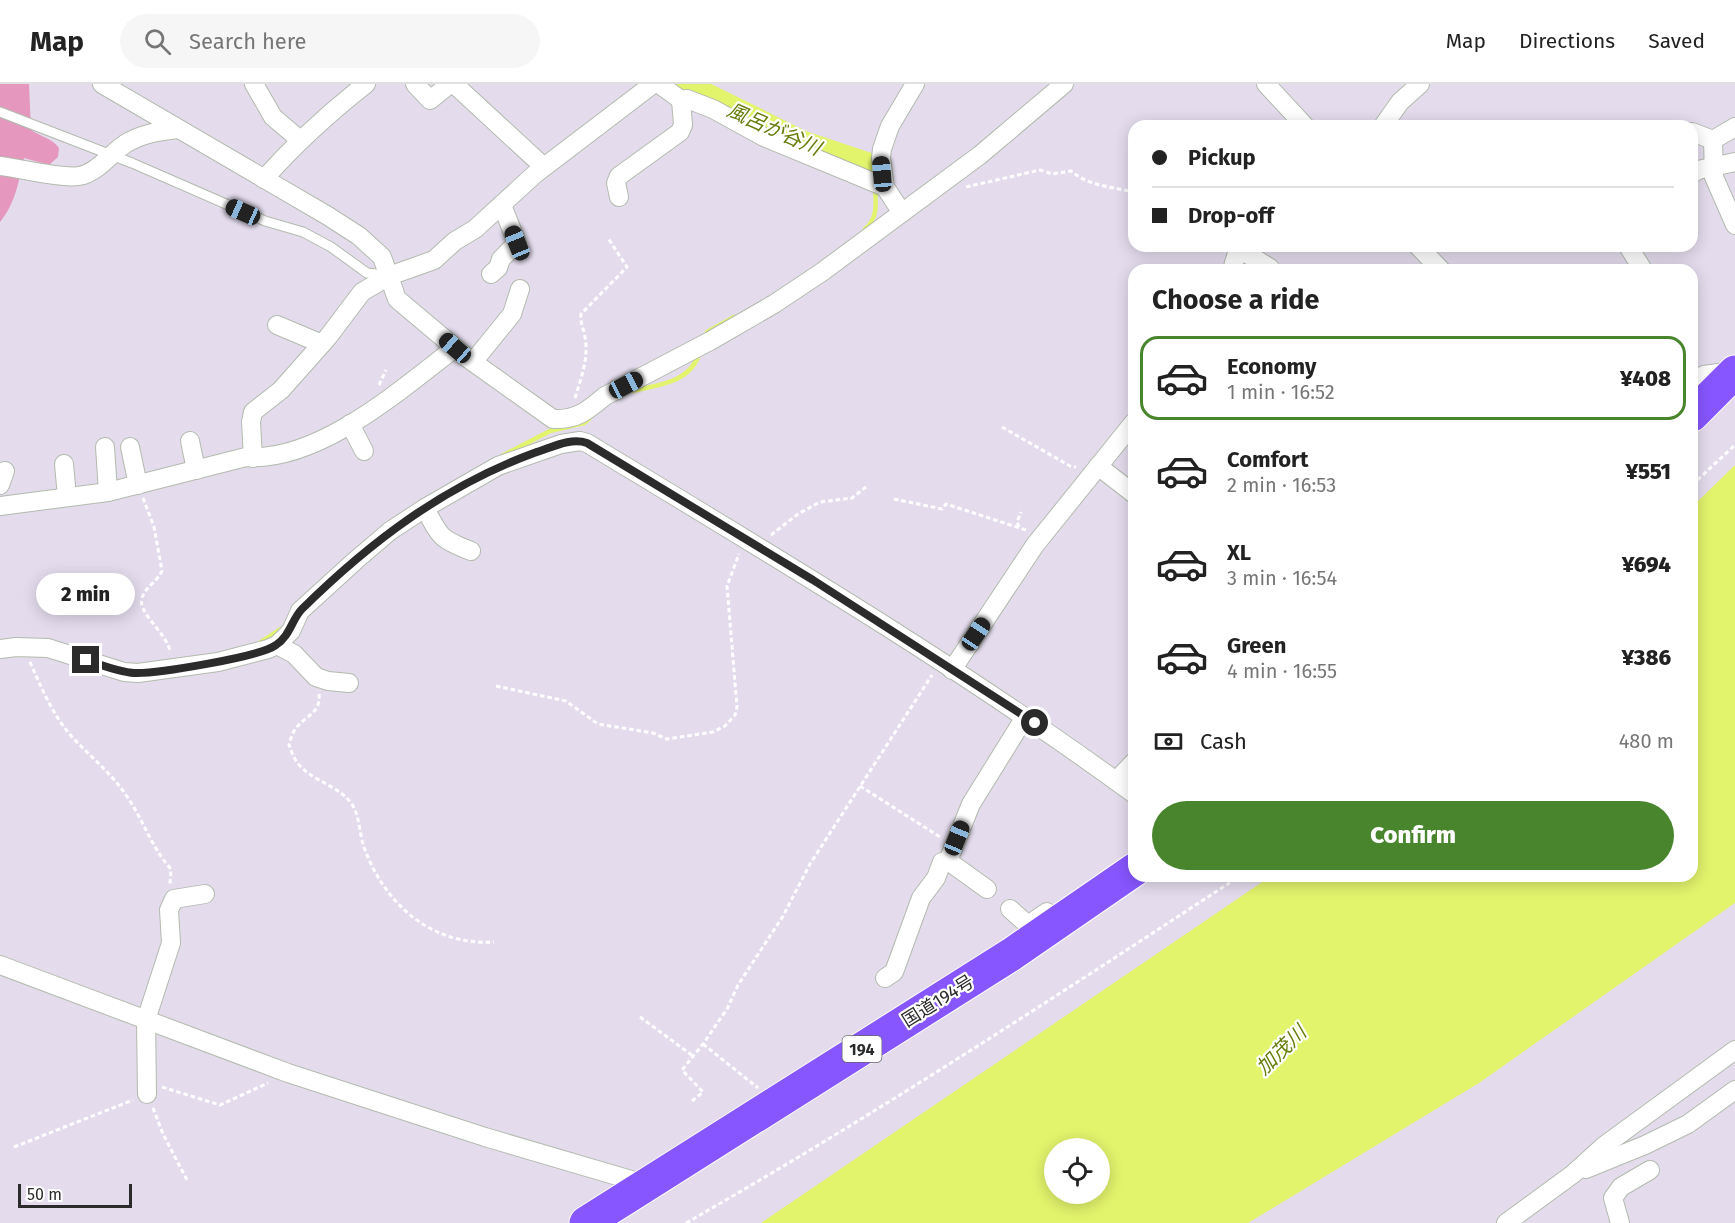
<!DOCTYPE html>
<html lang="en">
<head>
<meta charset="utf-8">
<style>
	body { margin:0; font-family:"Fira Sans","Noto Sans JP",sans-serif; background:#f6f6f6; color:#222; height:100vh; display:flex; flex-direction:column; font-size:22px; white-space:nowrap }
	* { box-sizing:border-box; margin:0 }
	p { font-size:20px; color:#767676 }
	.icon { flex:none; width:33px; height:33px; fill:none; stroke:currentColor; stroke-width:2; stroke-linecap:round; stroke-linejoin:round }
	.map { position:relative; flex:1; overflow:hidden }
	.details { position:absolute; left:1128px; top:180px; width:570px; height:618px; display:flex; flex-direction:column; background:#fff; border-radius:18px; box-shadow:0 3px 15px #0003 }
	.details>* { flex:none }
	.hud { position:absolute; left:1128px; top:36px; width:570px; height:132px; border-radius:18px; box-shadow:0 3px 15px #0003; display:grid; align-content:center; height:132px; padding:0 24px; background:#fff }
	.buttons { position:absolute; left:1044px; top:1054px; display:grid; gap:12px }
	.buttons a { display:grid; place-items:center; width:66px; height:66px; border-radius:50%; background:#fff; box-shadow:0 3px 15px #0003; font-size:30px }
	.scale { position:absolute; left:18px; bottom:15px; width:114px; box-sizing:border-box; padding-left:6px; border:3px solid #2b2b2b; border-top:0; font-size:16px; line-height:21px; white-space:nowrap; color:#2b2b2b; -webkit-text-stroke:4px #fff; paint-order:stroke }
	.end { position:absolute; width:27px; height:27px; margin:-14px; border:8px solid #2b2b2b; background:#fff; box-shadow:0 0 0 3px #fff }
	.from { border-radius:50% }
	.bubble { position:absolute; height:42px; border-radius:21px; background:#fff; box-shadow:0 3px 15px #0003; font-size:20px; font-weight:800; line-height:42px; text-align:center }
	.car { position:absolute; width:18px; height:36px; margin:-18px -9px; border-radius:8px; box-shadow:0 0 4px 2px #0007; background:linear-gradient(#222 24%,#8ab4d8 0 40%,#222 0 76%,#8ab4d8 0 86%,#222 0) }
	.hud b { display:flex; align-items:center; gap:21px; height:57px; font-size:22px }
	.hud b+b { border-top:2px solid #e0e0e0 }
	.hud i { width:15px; height:15px; background:#222 }
	ul { padding:0; list-style:none }
	li { display:flex; align-items:center; gap:18px; height:84px; margin:0 12px 9px; padding:0 12px; border:3px solid transparent; border-radius:18px }
	li div { flex:1 }
	li b { display:block; font-size:22px }
	li em { font-style:normal; font-weight:800 }
	li.selected { border-color:#49852c }
	li>.icon { width:54px; height:54px; stroke-width:1.5 }
	h2 { padding:0 24px; font-size:27px; line-height:72px }
	.pay { display:flex; align-items:center; gap:15px; height:66px; padding:0 24px; font-size:22px }
	.pay p { margin-inline-start:auto }
	.primary-button { display:flex; gap:12px; margin-top:auto; padding:12px 24px }
	.primary-button a { flex:1; height:69px; border-radius:36px; background:#49852c; color:#fff; font-size:24px; font-weight:800; line-height:69px; text-align:center }
	header { display:flex; align-items:center; gap:36px; box-sizing:border-box; height:84px; padding:0 30px; background:#fff; border-bottom:2px solid #e0e0e0 }
	header strong { font-size:28px }
	nav { display:flex; gap:33px; margin-inline-start:auto; font-size:21px }
	.search { width:420px; height:54px; background:#f6f6f6; display:flex; align-items:center; gap:15px; box-sizing:border-box; padding:0 21px; border-radius:33px; color:#767676; font-size:22px }
	.map>svg:first-child { display:block }
	.green { fill:#e597bd }
	.water { fill:#e2f36c; fill-rule:evenodd }
	.lines { fill:none; stroke-linecap:round; stroke-linejoin:round }
	.stream { stroke:#e2f36c; stroke-width:4.5 }
	.river { stroke:#e2f36c; stroke-width:27 }
	.lane-casing { stroke:#b2bbad; stroke-width:11 }
	.street-casing { stroke:#b2bbad; stroke-width:20 }
	.highway-casing { stroke:#fff; stroke-width:35 }
	.path { stroke:#fff; stroke-width:3; stroke-dasharray:4.5 3; stroke-linecap:butt }
	.lane { stroke:#fff; stroke-width:9 }
	.street { stroke:#fff; stroke-width:18 }
	.highway { stroke:#8756ff; stroke-width:33 }
	.route { stroke:#2b2b2b; stroke-width:8 }
	.labels { text-anchor:middle; stroke-width:4.5; stroke-linejoin:round; paint-order:stroke }
	.shield { fill:#fff; stroke:#6b6b6b; stroke-width:1.5 }
	.shield-label { font-size:16px; font-weight:bold; fill:#2b2b2b }
	.street-label { font-size:18px; fill:#2b2b2b; stroke:#fff }
	.water-label { font-size:20px; font-style:italic; fill:#667d0b; stroke:#fff }
</style>
</head>
<body>
<header>
<strong>Map</strong>
<div class="search"><svg class="icon" aria-label="search" viewBox="0 0 24 24"><circle cx="10" cy="10" r="6"/><path d="M15 15l6 6"/></svg>Search here</div>
<nav><a>Map</a><a>Directions</a><a>Saved</a></nav>
</header>
<div class="map">
<svg width="1735" height="1139" viewBox="0 0 1735 1139">
	<rect width="100%" height="100%" fill="#e4dced"/>
	<path class="green" d="M0,0H29L31,46C41,53 52,54 59,64L58,73L49,81L24,74C19,97 15,120 0,138Z"/>
	<path class="water" d="M1735,381V819L1479,999L1248,1139H761L1271,792H1692V423ZM1054,1065H1100V1110H1054Z"/>
	<g class="lines">
		<g class="stream">
			<path d="M865,145C878,135 876,118 875,103"/>
			<polyline points="705,253 707,248 734,233"/>
			<path d="M632,307C657,301 690,299 699,270"/>
			<polyline points="502,372 550,347 584,339 590,334"/>
			<polyline points="258,560 281,545"/>
		</g>
		<polyline class="river" points="677,0 699,9 802,60 874,84"/>
		<defs>
			<polyline id="lane" points="0,28 132,79 265,137 303,148 331,163 367,189 386,191"/>
			<g id="street">
				<path d="M102,0L328,132L359,152L382,173L397,215L466,273L553,335C577,336 587,327 605,312L710,257L774,220L822,188L980,71L1064,0"/>
				<polyline points="254,0 273,33 300,56"/>
				<polyline points="415,0 430,16 450,0"/>
				<polyline points="454,0 544,83"/>
				<polyline points="659,0 681,16 687,15 713,25 764,53 885,103"/>
				<polyline points="1266,0 1305,42"/>
				<polyline points="1383,42 1400,18 1420,0"/>
				<polyline points="1735,43 1713,56 1714,93 1735,141"/>
				<polyline points="1692,48 1713,56"/>
				<path d="M0,82C19,84 62,95 79,92C97,89 110,70 125,60C141,50 159,47 178,45"/>
				<polyline points="1692,90 1698,86 1735,78"/>
				<path d="M264,95C295,60 329,29 366,0"/>
				<polyline points="619,113 616,99 619,92 680,48 683,41 681,16"/>
				<polyline points="902,129 885,103 881,74 882,65 890,42 915,0"/>
				<polyline points="1418,162 1441,186"/>
				<polyline points="1628,162 1643,186"/>
				<polyline points="1238,164 1270,184"/>
				<polyline points="1232,186 1239,162"/>
				<polyline points="491,190 498,184 501,175 517,159 502,121"/>
				<polyline points="277,241 322,260"/>
				<polyline points="473,278 512,230 520,205"/>
				<polyline points="1692,302 1704,291 1733,287"/>
				<polyline points="350,340 364,367"/>
				<polyline points="190,357 196,386"/>
				<polyline points="105,363 108,408"/>
				<polyline points="130,363 138,401"/>
				<polyline points="253,374 251,338 253,328 281,306 328,253 362,208 389,192 434,176 455,157 475,145 535,90 653,0"/>
				<polyline points="64,380 67,413"/>
				<polyline points="1098,382 1134,410"/>
				<polyline points="0,401 5,387"/>
				<path d="M0,422L108,408L246,373C319,378 400,306 455,264"/>
				<path d="M425,424C440,453 440,455 471,467"/>
				<polyline points="277,561 294,570 316,593 328,597 349,599"/>
				<path d="M0,565L16,563L48,564L124,588L138,589L218,578L268,565L277,561L291,547L300,527L356,476L390,447L425,424L498,382L561,360L580,357L587,359C772,471 959,582 1134,710"/>
				<polyline points="952,586 1035,461 1134,338"/>
				<polyline points="1116,697 1134,678"/>
				<polyline points="948,777 971,720 1025,633"/>
				<polyline points="1010,825 1028,841 1047,828"/>
				<polyline points="0,881 288,989 485,1053 648,1101"/>
				<polyline points="885,894 894,888 921,814 936,794 942,778 948,777 987,805"/>
				<polyline points="147,1010 146,936 171,859 169,826 174,815 205,810"/>
				<polyline points="1586,1085 1645,1061 1688,1040 1735,1006"/>
				<polyline points="1506,1139 1573,1090 1605,1061 1735,966"/>
				<polyline points="1620,1139 1613,1114 1621,1103 1650,1086"/>
			</g>
			<g id="highway">
				<polyline points="1692,331 1735,288"/>
				<polyline points="586,1139 1012,870 1134,786"/>
			</g>
		</defs>
		<use href="#lane" class="lane-casing"/>
		<use href="#street" class="street-casing"/>
		<use href="#highway" class="highway-casing"/>
		<g class="path">
			<path d="M966,103L1040,86L1052,90L1071,87C1089,102 1112,103 1134,108"/>
			<polyline points="379,301 386,286"/>
			<path d="M575,314C581,294 589,274 585,253C584,245 580,239 581,230L627,183L608,154"/>
			<polyline points="1002,343 1070,382 1076,383"/>
			<polyline points="1692,401 1735,361"/>
			<path d="M143,414L154,443L162,487C157,498 145,503 142,514C137,529 168,550 170,568"/>
			<polyline points="894,415 942,425 946,420 1026,446"/>
			<polyline points="1019,443 1017,438 1021,428"/>
			<polyline points="771,451 798,430 820,418 852,414 866,403"/>
			<path d="M30,578C42,605 53,632 73,654C91,673 111,689 126,711C143,735 151,763 171,785L170,800"/>
			<polyline points="496,602 566,617 598,640 653,649 667,655 713,648 725,642 735,631 737,623 727,502 739,470"/>
			<path d="M319,610C321,631 303,632 294,647C292,651 290,656 289,661C291,666 293,673 297,678C310,697 337,700 351,719C360,731 359,749 364,763C384,820 432,862 494,858"/>
			<polyline points="860,702 940,753"/>
			<polyline points="640,933 693,972"/>
			<polyline points="703,960 758,1004"/>
			<polyline points="162,1003 220,1021 268,999"/>
			<polyline points="692,1017 703,1008 682,986 703,960 727,925 738,901 783,832 810,780 932,591"/>
			<polyline points="153,1024 163,1050 187,1096"/>
			<polyline points="14,1063 133,1016"/>
			<path d="M686,1139C875,1031 1058,911 1240,792"/>
		</g>
		<use href="#lane" class="lane"/>
		<use href="#street" class="street"/>
		<use href="#highway" class="highway"/>
	</g>
	<g class="lines">
		<path class="route" d="M86,576C102,581 118,588 134,589C155,590 260,573 276,561C290,552 292,535 302,525C370,458 444,402 534,369C551,364 570,353 587,359L813,496L1035,639"/>
	</g>
	<g class="labels">
		<rect class="shield" x="842.5" y="952" width="39" height="26" rx="4.5"/>
		<g class="shield-label">
			<text x="862" y="971">194</text>
		</g>
		<g class="street-label">
			<text transform="translate(938 917) rotate(-32)" y="6">国道194号</text>
		</g>
		<g class="water-label">
			<text transform="translate(774 45) rotate(24)" y="7">風呂が谷川</text>
			<text transform="translate(1281 966) rotate(-44)" y="7">加茂川</text>
		</g>
	</g>
</svg>
<div class="buttons">
<a><svg class="icon" aria-label="locate" viewBox="0 0 24 24"><circle cx="12" cy="12" r="6"/><path d="M12 2v4M12 18v4M2 12h4M18 12h4"/></svg></a>
</div>
<div class="scale">50 m</div>
<i class="end from" style="left:1035px;top:639px"></i>
<i class="end" style="left:86px;top:576px"></i>
<div class="bubble" style="left:36px;top:489px;width:99px">2 min</div>
<i class="car" style="left:882px;top:90px;rotate:355deg"></i>
<i class="car" style="left:243px;top:128px;rotate:294deg"></i>
<i class="car" style="left:517px;top:159px;rotate:338deg"></i>
<i class="car" style="left:455px;top:264px;rotate:311deg"></i>
<i class="car" style="left:626px;top:301px;rotate:62deg"></i>
<i class="car" style="left:976px;top:550px;rotate:34deg"></i>
<i class="car" style="left:957px;top:754px;rotate:22deg"></i>
<div class="hud">
<b><i class="from"></i>Pickup</b>
<b><i></i>Drop-off</b>
</div>
<section class="details">
<h2>Choose a ride</h2>
<ul>
<li class="selected"><svg class="icon" aria-label="car" viewBox="0 0 24 24"><path d="M5 17H2v-5l4-1 3-4h7l3 4 3 1v5h-3M9 17h6M6 11h13"/><circle cx="7" cy="17" r="2"/><circle cx="17" cy="17" r="2"/></svg><div><b>Economy</b><p>1 min · 16:52</p></div><em>¥408</em></li>
<li><svg class="icon" aria-label="car" viewBox="0 0 24 24"><path d="M5 17H2v-5l4-1 3-4h7l3 4 3 1v5h-3M9 17h6M6 11h13"/><circle cx="7" cy="17" r="2"/><circle cx="17" cy="17" r="2"/></svg><div><b>Comfort</b><p>2 min · 16:53</p></div><em>¥551</em></li>
<li><svg class="icon" aria-label="car" viewBox="0 0 24 24"><path d="M5 17H2v-5l4-1 3-4h7l3 4 3 1v5h-3M9 17h6M6 11h13"/><circle cx="7" cy="17" r="2"/><circle cx="17" cy="17" r="2"/></svg><div><b>XL</b><p>3 min · 16:54</p></div><em>¥694</em></li>
<li><svg class="icon" aria-label="car" viewBox="0 0 24 24"><path d="M5 17H2v-5l4-1 3-4h7l3 4 3 1v5h-3M9 17h6M6 11h13"/><circle cx="7" cy="17" r="2"/><circle cx="17" cy="17" r="2"/></svg><div><b>Green</b><p>4 min · 16:55</p></div><em>¥386</em></li>
</ul>
<div class="pay"><svg class="icon" aria-label="cash" viewBox="0 0 24 24"><path d="M3 7h18v10H3z"/><circle cx="12" cy="12" r="2"/></svg>Cash<p>480 m</p></div>
<div class="primary-button"><a>Confirm</a></div>
</section>
</div>
</body>
</html>
